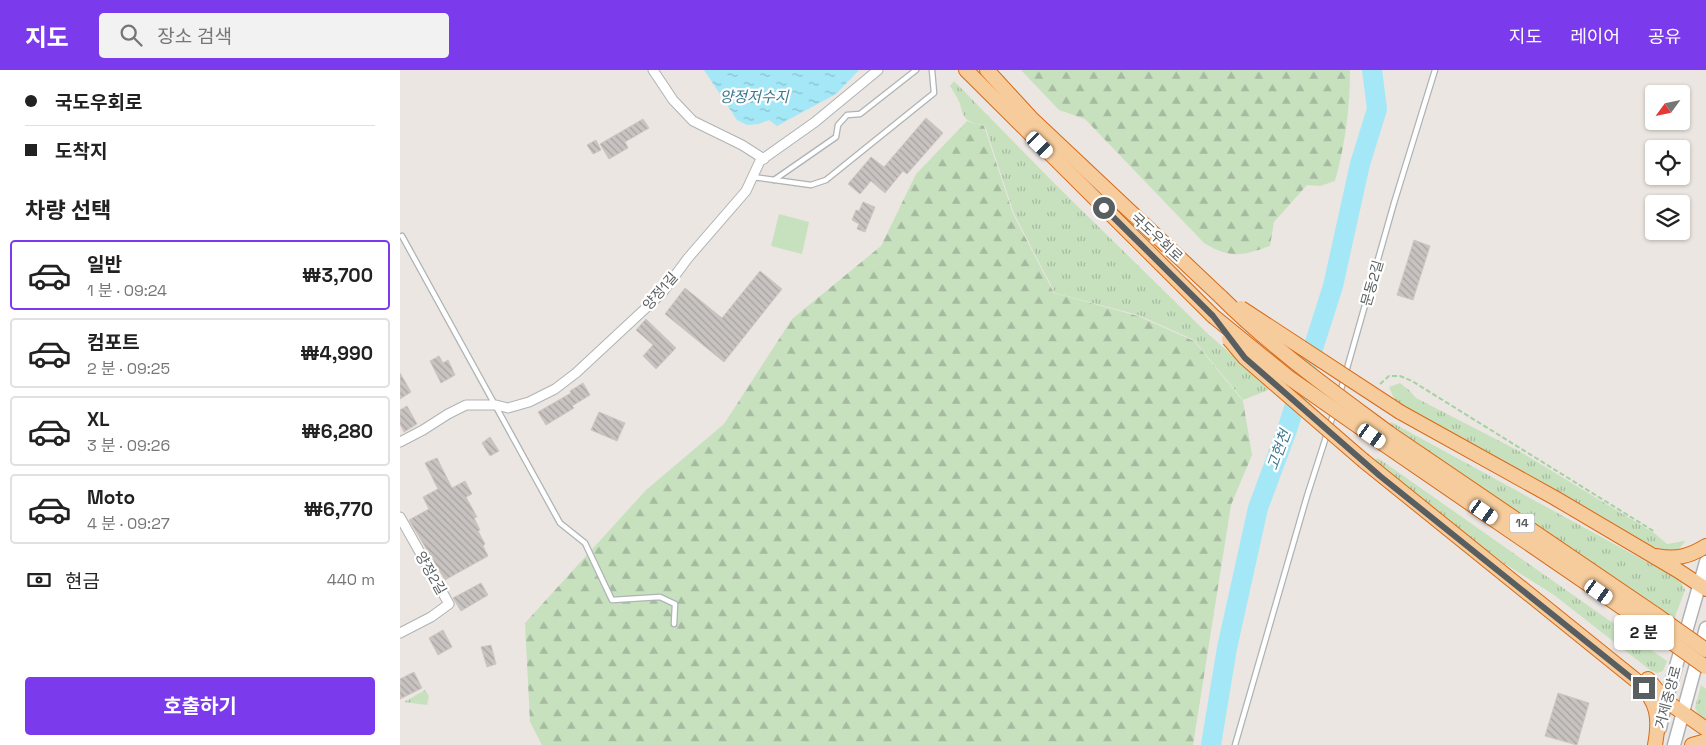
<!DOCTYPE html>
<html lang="ko">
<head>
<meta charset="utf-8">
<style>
	body { margin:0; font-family:"Space Grotesk","Noto Sans KR",sans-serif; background:#f2f2f2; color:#222; height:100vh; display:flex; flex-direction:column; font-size:19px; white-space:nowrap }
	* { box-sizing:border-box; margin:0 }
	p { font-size:16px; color:#767676 }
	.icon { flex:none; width:28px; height:28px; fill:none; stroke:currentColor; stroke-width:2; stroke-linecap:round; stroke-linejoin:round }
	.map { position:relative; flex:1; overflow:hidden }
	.panel { display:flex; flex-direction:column; background:#fff; width:400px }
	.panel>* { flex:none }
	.top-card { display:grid; align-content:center; height:110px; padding:0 25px; background:#fff }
	.needle { width:32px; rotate:237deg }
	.buttons { position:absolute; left:1245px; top:15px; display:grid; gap:10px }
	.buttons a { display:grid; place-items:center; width:45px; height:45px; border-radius:5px; background:#fff; box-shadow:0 1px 4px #0004; font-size:25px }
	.end { position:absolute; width:22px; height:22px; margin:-11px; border:6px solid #595e60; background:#fff; box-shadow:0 0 0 2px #fff }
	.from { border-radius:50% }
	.bubble { position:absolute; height:35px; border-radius:5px; background:#fff; box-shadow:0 1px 4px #0004; font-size:16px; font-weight:700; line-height:35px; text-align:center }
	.car { position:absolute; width:15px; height:30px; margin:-15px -8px; border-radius:6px; box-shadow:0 0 4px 1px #0007; background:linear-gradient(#fff 24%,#345 0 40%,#fff 0 76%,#345 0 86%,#fff 0) }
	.top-card b { display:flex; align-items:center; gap:18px; height:48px; font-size:19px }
	.top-card b+b { border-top:1px solid #e0e0e0 }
	.top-card i { width:12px; height:12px; background:#222 }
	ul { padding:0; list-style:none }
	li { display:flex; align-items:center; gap:15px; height:70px; margin:0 10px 8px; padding:0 15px; border:2px solid #e0e0e0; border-radius:5px }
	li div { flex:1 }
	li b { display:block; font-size:19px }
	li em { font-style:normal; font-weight:700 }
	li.selected { border-color:#7c3aed }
	li>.icon { width:45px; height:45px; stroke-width:1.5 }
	h2 { padding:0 25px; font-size:22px; line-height:60px }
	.pay { display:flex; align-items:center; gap:12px; height:55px; padding:0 25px; font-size:19px }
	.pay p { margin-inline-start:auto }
	.button { display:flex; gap:10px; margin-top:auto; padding:10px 25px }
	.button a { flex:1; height:58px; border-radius:5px; background:#7c3aed; color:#fff; font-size:20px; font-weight:700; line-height:58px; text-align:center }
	header { display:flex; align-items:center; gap:30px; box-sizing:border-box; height:70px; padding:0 25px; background:#7c3aed; color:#fff }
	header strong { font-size:24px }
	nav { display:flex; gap:28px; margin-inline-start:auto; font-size:18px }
	.search { width:350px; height:45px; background:#f2f2f2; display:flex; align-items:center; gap:12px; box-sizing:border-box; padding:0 18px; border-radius:5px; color:#767676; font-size:19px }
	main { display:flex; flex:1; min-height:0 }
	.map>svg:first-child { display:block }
	.grass { fill:url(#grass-tufts) }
	.forest { fill:url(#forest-firs) }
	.pitch { fill:#c7e1bf }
	.water { fill:url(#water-ripples) }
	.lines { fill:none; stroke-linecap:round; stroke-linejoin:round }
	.river { stroke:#a4e8f7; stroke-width:20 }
	.building { fill:url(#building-back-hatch); stroke:#cfc6c0 }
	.service-casing { stroke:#aeb3b5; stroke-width:7 }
	.minor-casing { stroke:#aeb3b5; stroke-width:11 }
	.secondary-casing { stroke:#adb2b5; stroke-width:15 }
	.trunk-casing { stroke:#d96913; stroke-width:16 }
	.path { stroke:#a3d2a3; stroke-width:2; stroke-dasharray:5 2.5; stroke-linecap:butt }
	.service { stroke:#fff; stroke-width:4.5 }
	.minor { stroke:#fff; stroke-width:9 }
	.secondary { stroke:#fff; stroke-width:12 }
	.trunk { stroke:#f6cc9c; stroke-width:14 }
	.trunk-bridge-casing { stroke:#d96913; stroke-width:16; stroke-linecap:butt }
	.trunk-bridge { stroke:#f6cc9c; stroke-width:14 }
	.route { stroke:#595e60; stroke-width:6 }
	.labels { text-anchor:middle; stroke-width:4.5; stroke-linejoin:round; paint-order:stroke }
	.shield { fill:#fff; stroke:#8b8e90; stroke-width:1 }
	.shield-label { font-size:12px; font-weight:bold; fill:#595e60 }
	.street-label { font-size:14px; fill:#595e60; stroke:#fff }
	.water-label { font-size:15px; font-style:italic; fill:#3c788e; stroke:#fff }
</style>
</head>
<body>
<header>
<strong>지도</strong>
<div class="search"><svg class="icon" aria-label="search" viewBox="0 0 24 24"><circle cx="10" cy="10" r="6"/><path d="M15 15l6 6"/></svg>장소 검색</div>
<nav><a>지도</a><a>레이어</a><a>공유</a></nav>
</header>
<main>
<section class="panel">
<div class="top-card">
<b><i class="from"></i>국도우회로</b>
<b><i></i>도착지</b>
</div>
<h2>차량 선택</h2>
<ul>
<li class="selected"><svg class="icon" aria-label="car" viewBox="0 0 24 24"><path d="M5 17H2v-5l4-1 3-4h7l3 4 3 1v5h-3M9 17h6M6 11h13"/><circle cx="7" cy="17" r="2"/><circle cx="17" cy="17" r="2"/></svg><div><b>일반</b><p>1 분 · 09:24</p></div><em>₩3,700</em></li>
<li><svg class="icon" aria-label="car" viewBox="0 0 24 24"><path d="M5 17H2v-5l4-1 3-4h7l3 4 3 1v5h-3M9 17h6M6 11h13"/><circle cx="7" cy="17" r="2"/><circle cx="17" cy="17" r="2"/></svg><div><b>컴포트</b><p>2 분 · 09:25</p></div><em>₩4,990</em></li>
<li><svg class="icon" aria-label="car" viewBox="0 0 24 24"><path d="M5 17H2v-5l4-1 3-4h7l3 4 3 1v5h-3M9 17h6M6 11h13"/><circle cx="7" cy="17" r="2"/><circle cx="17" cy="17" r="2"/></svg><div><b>XL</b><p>3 분 · 09:26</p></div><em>₩6,280</em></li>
<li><svg class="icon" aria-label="car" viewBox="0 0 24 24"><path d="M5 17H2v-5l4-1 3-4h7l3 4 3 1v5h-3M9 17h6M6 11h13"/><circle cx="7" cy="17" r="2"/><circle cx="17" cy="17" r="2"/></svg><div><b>Moto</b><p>4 분 · 09:27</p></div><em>₩6,770</em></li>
</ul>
<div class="pay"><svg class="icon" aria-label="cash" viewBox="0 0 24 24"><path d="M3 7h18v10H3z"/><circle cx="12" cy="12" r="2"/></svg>현금<p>440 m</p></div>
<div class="button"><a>호출하기</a></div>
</section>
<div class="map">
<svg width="1306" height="675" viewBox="0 0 1306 675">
	<defs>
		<pattern id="grass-tufts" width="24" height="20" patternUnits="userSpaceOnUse" patternTransform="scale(1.25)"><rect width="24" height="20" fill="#c7e1bf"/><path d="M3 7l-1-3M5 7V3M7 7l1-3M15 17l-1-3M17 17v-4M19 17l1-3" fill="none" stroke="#a5ba9f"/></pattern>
		<pattern id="forest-firs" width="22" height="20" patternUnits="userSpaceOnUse" patternTransform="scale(1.25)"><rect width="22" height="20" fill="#c7e1bf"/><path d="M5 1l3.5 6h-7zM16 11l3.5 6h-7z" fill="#a5ba9f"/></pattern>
		<pattern id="water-ripples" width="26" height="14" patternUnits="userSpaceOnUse" patternTransform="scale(1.25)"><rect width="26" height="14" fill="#a4e8f7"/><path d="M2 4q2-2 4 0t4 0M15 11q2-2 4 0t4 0" fill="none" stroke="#89bfcb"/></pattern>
		<pattern id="building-back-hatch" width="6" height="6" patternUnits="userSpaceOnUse" patternTransform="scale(1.25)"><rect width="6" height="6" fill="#c8c3c0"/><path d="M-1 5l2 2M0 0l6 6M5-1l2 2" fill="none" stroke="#a5a29f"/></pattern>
	</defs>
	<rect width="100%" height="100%" fill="#ebe6e1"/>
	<g class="grass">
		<path d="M554,11L655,114L807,263L871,319L843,330L794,270L738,245L655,223L614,144L585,56C568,51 564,52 560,34C558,28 553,21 550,16Z"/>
		<polygon points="1000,313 1010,321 1016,328 1119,381 1254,463 1267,474 1285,471 1280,478 1273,481 1253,477 1005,341 996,333 989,317"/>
		<polygon points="991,352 1280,510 1285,520 1273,552 989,355"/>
		<polygon points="978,388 1267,591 1263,601 1257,603 1250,600 1154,525 1105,494 1060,460 975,390"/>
		<polygon points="1301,615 1306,619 1306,651 1298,644 1295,638"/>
		<polygon points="25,620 29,626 27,635 4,632"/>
	</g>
	<g class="forest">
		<path d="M621,0H950C950,38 945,75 935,111L920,116L907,115L874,152L870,176C841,186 831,189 804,173L685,49L659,40Z"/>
		<polygon points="567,51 584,56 613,144 654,223 738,246 794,271 843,331 852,385 831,435 793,675 142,675 130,652 125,553 246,420 324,354 392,249 481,176 516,104"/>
	</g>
	<polygon class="pitch" points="379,144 409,152 402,184 371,176"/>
	<polygon class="water" points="304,0 459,0 436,24 377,56 369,50 359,54 347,55 337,50"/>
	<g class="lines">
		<polyline class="river" points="811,675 827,578 858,438 887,360 933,216 960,94 977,39 972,0"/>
	</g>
	<g class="building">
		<polygon points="526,48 543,63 507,104 503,101 485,123 471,111 460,124 448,114 471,87 484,97"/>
		<polygon points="243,49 249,58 225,72 228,78 209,89 200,74"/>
		<polygon points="196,70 201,80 193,84 187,75"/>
		<polygon points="463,132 475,137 465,162 457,159 459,154 452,150 456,140 459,141"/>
		<polygon points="1014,170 1030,176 1013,230 997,225"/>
		<polygon points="360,201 382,219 324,292 265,244 285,218 322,248"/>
		<polygon points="246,249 276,278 256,299 243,286 253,275 236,260"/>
		<polygon points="39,286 43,293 48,290 55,305 41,313 30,291"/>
		<polygon points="0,303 11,322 0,329"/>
		<polygon points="183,313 190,325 172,336 174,338 146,355 138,342 171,323 170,321"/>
		<polygon points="7,336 17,354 4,362 0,354 0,340"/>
		<polygon points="199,342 225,353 217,371 191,360"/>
		<polygon points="90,367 99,381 90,386 82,373"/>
		<polygon points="37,388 52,418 65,411 72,424 66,427 77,447 74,448 80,460 78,461 85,474 83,476 88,486 45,510 9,450 29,439 23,427 38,419 25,393"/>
		<polygon points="81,513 88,525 61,541 53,528"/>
		<polygon points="43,560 52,577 38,585 29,568"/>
		<polygon points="91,575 96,594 87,597 81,577"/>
		<polygon points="14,602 22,618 0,629 0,609"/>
		<polygon points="1158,623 1189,633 1177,675 1145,666"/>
	</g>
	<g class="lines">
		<defs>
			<g id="service">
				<polyline points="353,107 411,115 426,110 534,23 532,0"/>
				<polyline points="374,110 436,67 438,55 447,45 460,44 516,0"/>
				<polyline points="2,166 160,453 185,473 212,530 260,527 275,534 274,554"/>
				<polyline points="940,323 994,133 1035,0"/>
				<polyline points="835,675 907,426 934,342"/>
			</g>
			<g id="minor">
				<polyline points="253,0 273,30 293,51 342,75 364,89"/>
				<polyline points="0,372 23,360 48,344 66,335 96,335 108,338 129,332 155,319 176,303 262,223 288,188 346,121 360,91 415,52 478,0"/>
				<polyline points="0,447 49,534 31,547 0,563"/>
			</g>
			<g id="secondary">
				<polyline points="1260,658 1266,631 1306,492"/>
				<polyline points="1274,675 1306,558"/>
			</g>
			<g id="trunk">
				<polyline points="566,0 813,246"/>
				<polyline points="587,0 631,48 821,227"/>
				<polyline points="1000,342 1155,428 1277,500 1306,519"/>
				<polyline points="989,363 1255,544"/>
				<polyline points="985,375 1249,556"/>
				<path d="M964,391L1238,612C1258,632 1260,648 1255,675"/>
				<path d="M1257,486C1276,490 1290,486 1306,476"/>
				<polyline points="1248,609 1266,631 1306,659"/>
				<polyline points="1292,675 1306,671"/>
			</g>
		</defs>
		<use href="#service" class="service-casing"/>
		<use href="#minor" class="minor-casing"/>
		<use href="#secondary" class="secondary-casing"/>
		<use href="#trunk" class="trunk-casing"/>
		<polyline class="path" points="980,314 989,306 1000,306 1012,311 1255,462"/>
		<use href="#service" class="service"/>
		<use href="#minor" class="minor"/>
		<use href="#secondary" class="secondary"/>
		<use href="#trunk" class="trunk"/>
		<defs>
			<g id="trunk-bridge">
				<path d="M821,227C872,278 931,320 989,363"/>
				<polyline points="841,238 1000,342"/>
				<polyline points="813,246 888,307 985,375"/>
				<polyline points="829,269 845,288 964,391"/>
				<polyline points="1255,544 1306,580"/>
				<polyline points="1249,556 1306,597"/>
			</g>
		</defs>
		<use href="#trunk-bridge" class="trunk-bridge-casing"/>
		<use href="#trunk-bridge" class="trunk-bridge"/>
	</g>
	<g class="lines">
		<polyline class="route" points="704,138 813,246 845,288 980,406 1244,618"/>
	</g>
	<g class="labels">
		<rect class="shield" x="1109.5" y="443.5" width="25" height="19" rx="4"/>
		<g class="shield-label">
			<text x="1122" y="457">14</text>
		</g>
		<g class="street-label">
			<text transform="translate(757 167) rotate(43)" y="5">국도우회로</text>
			<text transform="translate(972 213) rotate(-74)" y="5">문동2길</text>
			<text transform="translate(260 221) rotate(-49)" y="5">양정1길</text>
			<text transform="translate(31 503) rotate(60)" y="5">양정2길</text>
			<text transform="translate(1268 627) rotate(-75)" y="5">거제중앙로</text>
		</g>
		<g class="water-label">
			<text x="354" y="32">양정저수지</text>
			<text transform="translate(879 380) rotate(-70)" y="5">고현천</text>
		</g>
	</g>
</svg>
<div class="buttons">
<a><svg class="needle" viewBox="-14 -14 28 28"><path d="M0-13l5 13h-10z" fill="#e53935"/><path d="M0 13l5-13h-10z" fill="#767676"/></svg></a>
<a><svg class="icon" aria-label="locate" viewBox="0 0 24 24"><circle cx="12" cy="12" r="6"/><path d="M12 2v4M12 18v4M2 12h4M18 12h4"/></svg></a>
<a><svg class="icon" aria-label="layers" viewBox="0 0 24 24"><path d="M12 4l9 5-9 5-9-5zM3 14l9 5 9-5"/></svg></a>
</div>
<i class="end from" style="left:704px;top:138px"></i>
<i class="end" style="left:1244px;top:618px"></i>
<div class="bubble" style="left:1214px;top:545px;width:60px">2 분</div>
<i class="car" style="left:640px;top:75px;rotate:135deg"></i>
<i class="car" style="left:972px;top:366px;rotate:125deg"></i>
<i class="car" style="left:1084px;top:442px;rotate:125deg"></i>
<i class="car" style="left:1199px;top:522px;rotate:125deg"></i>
</div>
</main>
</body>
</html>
